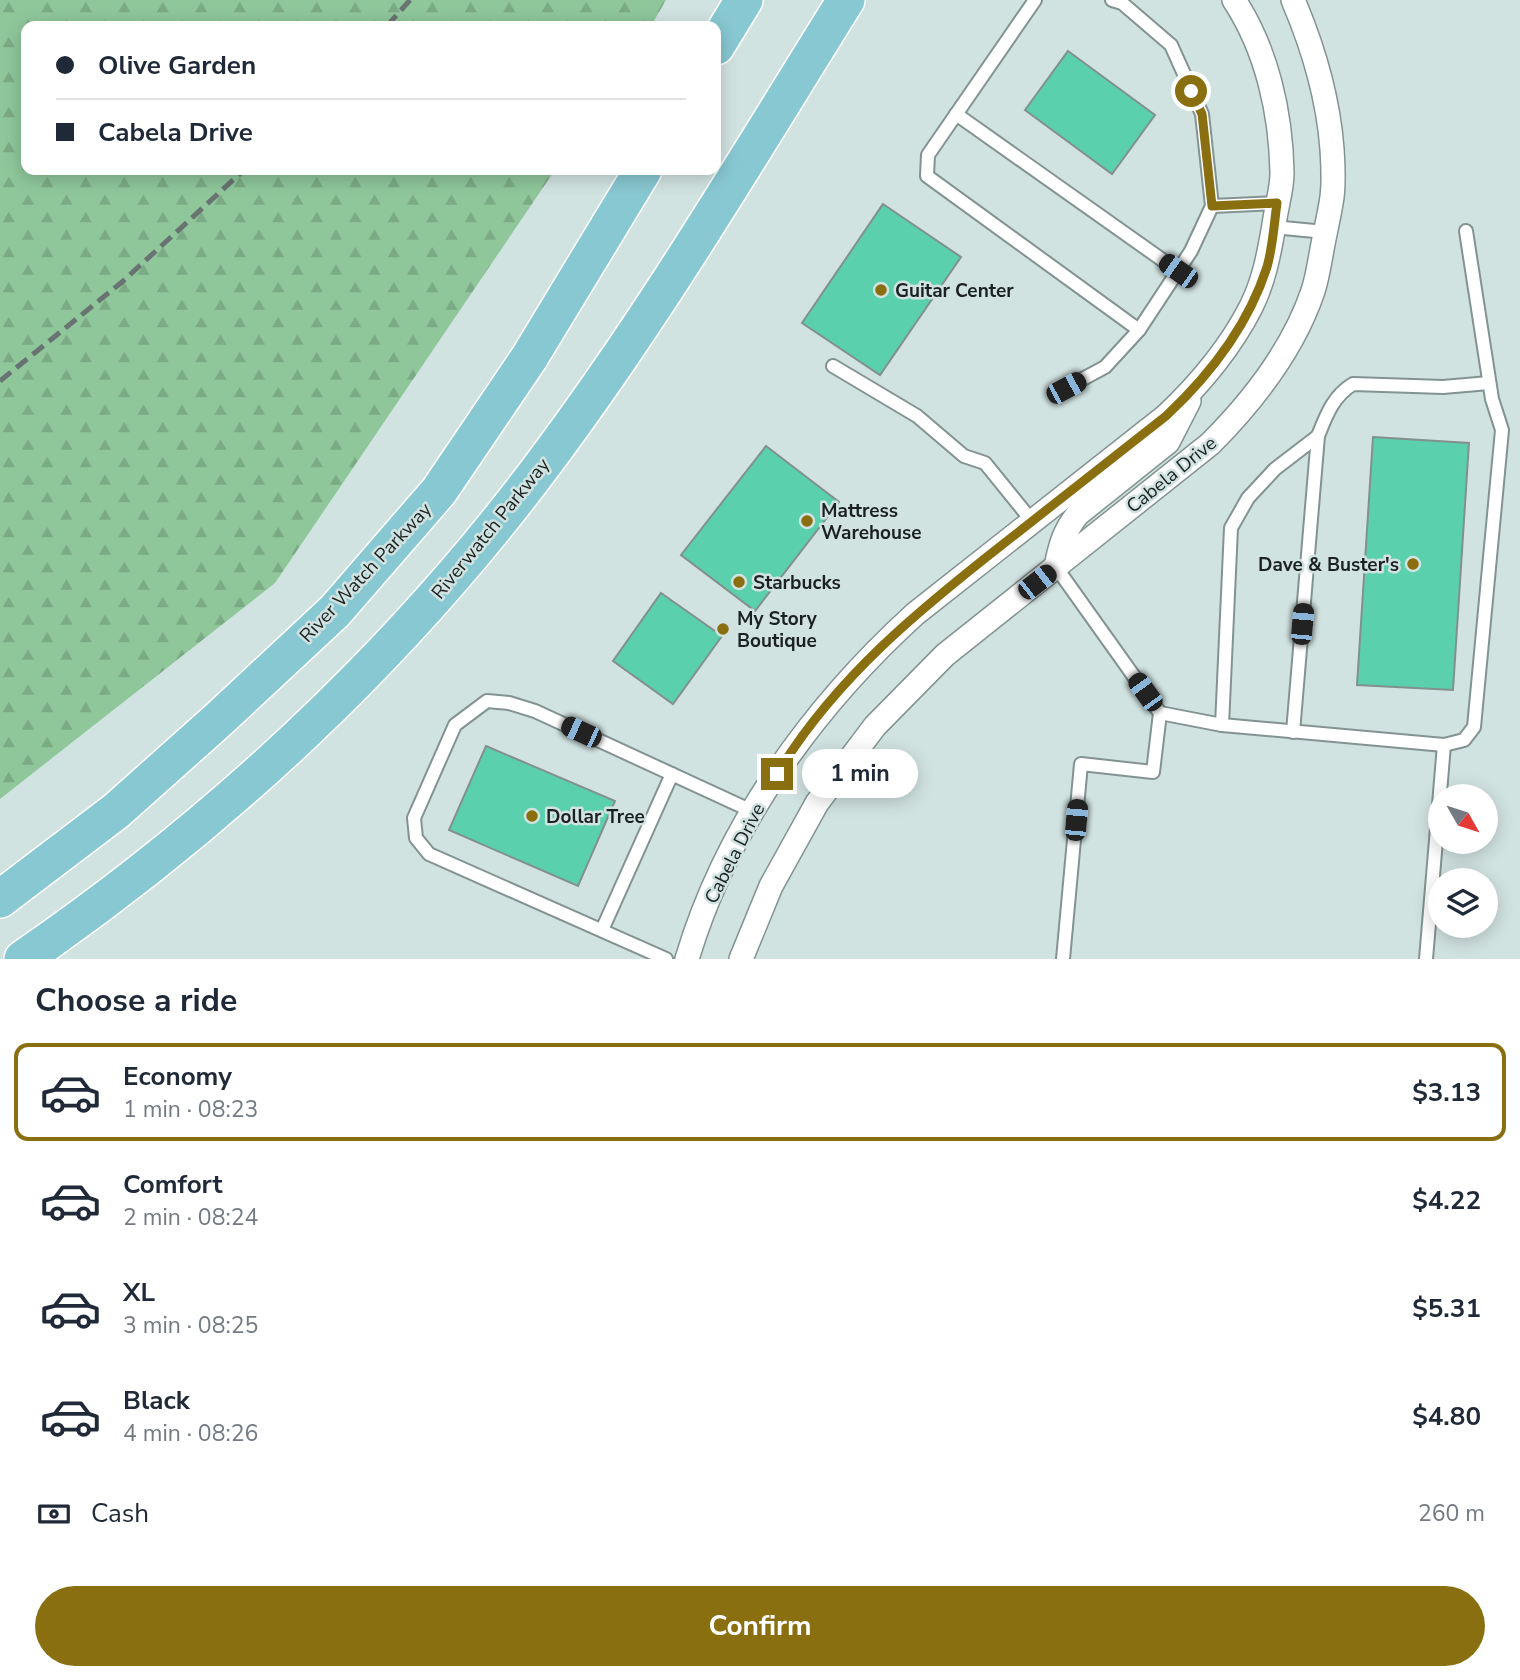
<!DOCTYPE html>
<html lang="en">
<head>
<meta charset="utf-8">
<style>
	body { margin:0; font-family:"Nunito Sans",sans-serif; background:#f6f6f7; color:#1f2937; height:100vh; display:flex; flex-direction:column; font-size:26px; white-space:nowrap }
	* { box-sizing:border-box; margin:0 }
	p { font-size:23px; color:#747a83 }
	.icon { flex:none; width:38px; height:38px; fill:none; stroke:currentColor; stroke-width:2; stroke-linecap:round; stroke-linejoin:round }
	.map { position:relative; height:959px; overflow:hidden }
	.drawer { display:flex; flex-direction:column; background:#fff; flex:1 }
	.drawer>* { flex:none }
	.hud { position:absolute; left:21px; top:21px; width:700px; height:154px; border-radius:14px; box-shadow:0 4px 18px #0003; display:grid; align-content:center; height:154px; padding:0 35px; background:#fff }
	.needle { width:46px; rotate:129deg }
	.fabs { position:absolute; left:1428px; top:784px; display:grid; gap:14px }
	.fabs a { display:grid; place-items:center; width:70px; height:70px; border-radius:50%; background:#fff; box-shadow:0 4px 18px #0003; font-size:35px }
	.end { position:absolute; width:32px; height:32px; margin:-16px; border:9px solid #896f10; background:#fff; box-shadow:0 0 0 4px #fff }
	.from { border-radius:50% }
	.bubble { position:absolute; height:49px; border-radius:24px; background:#fff; box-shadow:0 4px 18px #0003; font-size:23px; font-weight:700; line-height:49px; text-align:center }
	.car { position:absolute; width:21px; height:42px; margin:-21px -10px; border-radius:9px; box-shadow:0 0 5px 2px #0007; background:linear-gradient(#222 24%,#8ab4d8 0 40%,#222 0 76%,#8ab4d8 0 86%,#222 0) }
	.hud b { display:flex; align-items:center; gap:24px; height:66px; font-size:26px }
	.hud b+b { border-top:2px solid #e0e1e3 }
	.hud i { width:18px; height:18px; background:#1f2937 }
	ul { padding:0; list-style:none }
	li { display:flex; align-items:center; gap:21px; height:98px; margin:0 14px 10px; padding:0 21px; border:4px solid transparent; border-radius:14px }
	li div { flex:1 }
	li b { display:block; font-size:26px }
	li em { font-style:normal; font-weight:700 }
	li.on { border-color:#896f10 }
	li>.icon { width:63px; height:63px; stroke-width:1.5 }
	h2 { padding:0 35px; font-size:32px; line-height:84px }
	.pay { display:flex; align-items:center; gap:18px; height:77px; padding:0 35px; font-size:26px }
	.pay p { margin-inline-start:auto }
	.button { display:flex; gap:14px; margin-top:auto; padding:14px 35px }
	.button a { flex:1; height:80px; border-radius:42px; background:#896f10; color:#fff; font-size:28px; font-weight:700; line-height:80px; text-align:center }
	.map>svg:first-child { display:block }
	.forest { fill:url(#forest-firs) }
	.building { fill:#5ad0ad; stroke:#82918b; stroke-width:2 }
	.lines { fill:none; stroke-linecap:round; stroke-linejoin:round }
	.lane-casing { stroke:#829391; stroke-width:16 }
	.street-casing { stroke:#829391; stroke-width:26 }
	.primary-casing { stroke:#fff; stroke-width:40 }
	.lane { stroke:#fff; stroke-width:12 }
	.street { stroke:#fff; stroke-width:23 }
	.primary { stroke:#88c8d2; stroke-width:37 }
	.rail { stroke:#687372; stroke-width:5; stroke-dasharray:14 7; stroke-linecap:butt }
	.route { stroke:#896f10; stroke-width:9 }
	.poi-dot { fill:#896f10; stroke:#d1e3e1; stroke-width:2.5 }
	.labels { text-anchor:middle; stroke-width:5; stroke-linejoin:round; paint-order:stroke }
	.poi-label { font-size:19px; font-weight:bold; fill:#1b2121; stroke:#d1e3e1; text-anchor:start }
	.street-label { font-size:19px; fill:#1b2121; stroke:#d1e3e1 }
</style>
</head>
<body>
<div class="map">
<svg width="1520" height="959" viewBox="0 0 1520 959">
	<defs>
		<pattern id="forest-firs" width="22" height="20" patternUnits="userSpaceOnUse" patternTransform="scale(1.75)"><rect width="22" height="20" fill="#8fc79b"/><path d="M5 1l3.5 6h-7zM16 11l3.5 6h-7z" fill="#7bab85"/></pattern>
	</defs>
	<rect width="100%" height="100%" fill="#d1e3e1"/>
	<polygon class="forest" points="0,0 666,0 651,26 26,26 26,170 555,170 275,583 0,799"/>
	<g class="building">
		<polygon points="1068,51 1155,115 1112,174 1025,110"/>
		<polygon points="883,204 961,257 880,375 802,323"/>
		<polygon points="1373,437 1469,443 1453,690 1357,685"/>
		<polygon points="766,446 839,502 755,611 681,555"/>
		<polygon points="661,593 722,636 673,704 613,661"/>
		<polygon points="486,746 615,801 578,886 449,830"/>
	</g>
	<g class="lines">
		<defs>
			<g id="lane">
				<polyline points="1035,0 928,155 927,176 1139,330 1191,251 1212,206 1202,114 1171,45 1122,3 1112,0"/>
				<polyline points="956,114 1178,271"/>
				<polyline points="1212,206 1277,203"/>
				<polyline points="1273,227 1325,232"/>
				<polyline points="833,366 917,416 964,456 985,463 1032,521"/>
				<polyline points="1066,388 1105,367 1139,330"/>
				<polyline points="1056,567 1160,713 1153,772 1081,764 1063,959"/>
				<polyline points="1160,713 1222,725 1444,745 1464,740 1474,727 1502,430 1492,399 1466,231"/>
				<polyline points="1222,725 1231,528 1248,498 1275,469 1318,436"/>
				<path d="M1293,732L1318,436C1326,416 1333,396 1353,384L1443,387L1489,383"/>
				<polyline points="602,930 672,774"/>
				<polyline points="666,959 429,854 416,838 414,818 455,725 487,701 509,703 535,711 754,812"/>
				<polyline points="1426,959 1444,745"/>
			</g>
			<g id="street">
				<path d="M1056,567C1060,546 1064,531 1078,514L1168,442L1189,401"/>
				<path d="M687,959C727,825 813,707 915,614L1166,416C1200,384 1229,350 1251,307C1264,281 1269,254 1274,225C1276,208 1282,190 1282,173C1281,113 1267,50 1234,0"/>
				<path d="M741,959L771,886L817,803L875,726L945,655L1210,444C1254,400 1293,350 1313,291C1318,276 1320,259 1323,244C1326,228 1330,212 1332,197C1334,181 1333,164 1332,149C1328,96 1314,49 1293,0"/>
			</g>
			<g id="primary">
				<polyline points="716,46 744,0"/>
				<polyline points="0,899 116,811 218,720 335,611 439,491 529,358 643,170"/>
				<path d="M23,959C219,824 398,658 541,467C653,318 748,157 846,0"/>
			</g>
		</defs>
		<use href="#lane" class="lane-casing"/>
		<use href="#street" class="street-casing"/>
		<use href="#primary" class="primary-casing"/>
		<use href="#lane" class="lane"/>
		<use href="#street" class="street"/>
		<use href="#primary" class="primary"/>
		<g class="rail">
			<polyline points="387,26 410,0"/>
			<polyline points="0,381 122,282 244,170"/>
		</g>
	</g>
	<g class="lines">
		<path class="route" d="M777,774C835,678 920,609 1007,541C1060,499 1113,458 1166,416C1211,374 1248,326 1267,267C1273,246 1274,224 1277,203L1212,206L1202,114L1191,91"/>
	</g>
	<g class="poi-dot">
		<circle cx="881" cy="290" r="7"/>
		<circle cx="807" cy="521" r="7"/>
		<circle cx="1413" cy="564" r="7"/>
		<circle cx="739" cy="582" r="7"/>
		<circle cx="723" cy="629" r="7"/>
		<circle cx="532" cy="816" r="7"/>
	</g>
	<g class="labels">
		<g class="poi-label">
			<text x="895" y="297">Guitar Center</text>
			<text x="821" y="517">Mattress<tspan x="821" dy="22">Warehouse</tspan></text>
			<text x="1399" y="571" text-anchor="end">Dave &amp; Buster's</text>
			<text x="753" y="589">Starbucks</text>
			<text x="737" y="625">My Story<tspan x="737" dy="22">Boutique</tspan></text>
			<text x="546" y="823">Dollar Tree</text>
		</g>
		<g class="street-label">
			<text transform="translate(1171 474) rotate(-39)" y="7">Cabela Drive</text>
			<text transform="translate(490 528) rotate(-51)" y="7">Riverwatch Parkway</text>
			<text transform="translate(365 572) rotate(-47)" y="7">River Watch Parkway</text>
			<text transform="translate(734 853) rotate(-63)" y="7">Cabela Drive</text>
		</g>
	</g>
</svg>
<div class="fabs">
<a><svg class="needle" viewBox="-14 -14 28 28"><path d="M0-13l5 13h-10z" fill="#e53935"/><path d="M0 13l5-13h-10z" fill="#747a83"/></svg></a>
<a><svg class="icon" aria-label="layers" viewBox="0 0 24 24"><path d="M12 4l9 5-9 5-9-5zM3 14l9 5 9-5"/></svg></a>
</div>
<i class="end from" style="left:1191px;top:91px"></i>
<i class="end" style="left:777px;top:774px"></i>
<div class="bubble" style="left:802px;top:749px;width:116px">1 min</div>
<i class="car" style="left:1178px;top:271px;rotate:305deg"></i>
<i class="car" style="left:1066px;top:388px;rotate:62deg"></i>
<i class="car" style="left:1037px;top:582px;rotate:52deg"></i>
<i class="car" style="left:1302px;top:624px;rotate:5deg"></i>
<i class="car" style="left:1145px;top:692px;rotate:324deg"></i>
<i class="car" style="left:581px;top:732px;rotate:295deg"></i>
<i class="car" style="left:1076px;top:820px;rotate:5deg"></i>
<div class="hud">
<b><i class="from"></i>Olive Garden</b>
<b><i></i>Cabela Drive</b>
</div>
</div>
<section class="drawer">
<h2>Choose a ride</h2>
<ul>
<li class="on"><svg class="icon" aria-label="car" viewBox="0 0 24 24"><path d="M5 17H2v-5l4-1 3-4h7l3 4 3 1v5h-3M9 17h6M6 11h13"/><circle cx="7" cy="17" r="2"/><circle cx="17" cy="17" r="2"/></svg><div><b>Economy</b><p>1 min · 08:23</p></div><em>$3.13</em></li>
<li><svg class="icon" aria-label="car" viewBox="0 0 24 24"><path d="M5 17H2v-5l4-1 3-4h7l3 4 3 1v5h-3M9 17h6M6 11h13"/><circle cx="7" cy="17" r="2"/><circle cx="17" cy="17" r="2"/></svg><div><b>Comfort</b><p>2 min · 08:24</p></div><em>$4.22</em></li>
<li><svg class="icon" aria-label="car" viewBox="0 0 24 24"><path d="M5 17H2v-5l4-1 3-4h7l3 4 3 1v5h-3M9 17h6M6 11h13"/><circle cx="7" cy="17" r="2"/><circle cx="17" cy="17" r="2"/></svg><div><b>XL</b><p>3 min · 08:25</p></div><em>$5.31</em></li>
<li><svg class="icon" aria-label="car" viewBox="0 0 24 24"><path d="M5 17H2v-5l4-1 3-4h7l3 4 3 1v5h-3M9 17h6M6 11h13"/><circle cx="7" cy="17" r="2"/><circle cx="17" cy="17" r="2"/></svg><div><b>Black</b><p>4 min · 08:26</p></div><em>$4.80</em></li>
</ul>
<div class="pay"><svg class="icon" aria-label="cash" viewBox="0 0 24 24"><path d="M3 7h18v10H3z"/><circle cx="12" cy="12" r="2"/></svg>Cash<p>260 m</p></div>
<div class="button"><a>Confirm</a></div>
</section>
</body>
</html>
